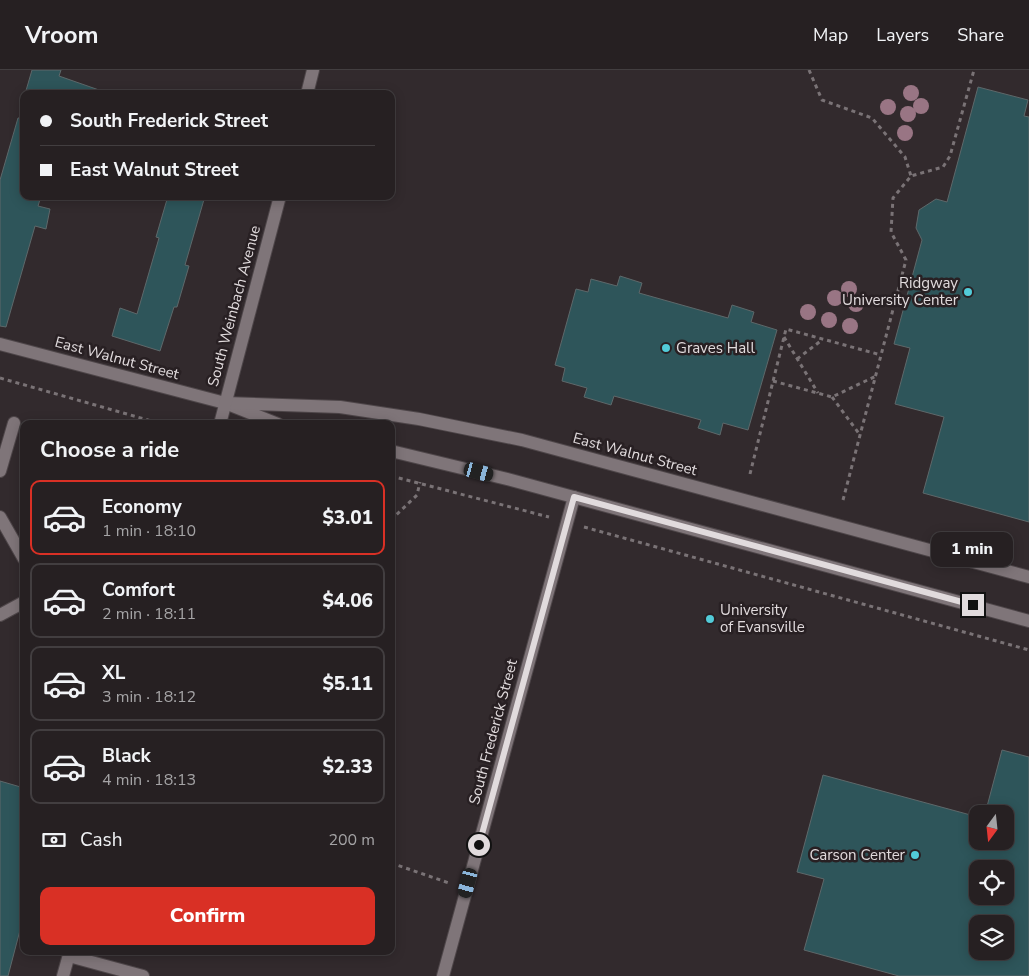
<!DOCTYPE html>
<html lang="en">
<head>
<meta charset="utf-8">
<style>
	body { margin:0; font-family:"Nunito Sans",sans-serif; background:#2e282a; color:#f1f3f6; height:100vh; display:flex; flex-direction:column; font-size:19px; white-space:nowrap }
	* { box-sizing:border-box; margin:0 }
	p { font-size:16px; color:#a4a3a5 }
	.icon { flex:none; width:28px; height:28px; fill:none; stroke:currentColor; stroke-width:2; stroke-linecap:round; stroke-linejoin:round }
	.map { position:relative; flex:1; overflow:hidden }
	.side { position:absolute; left:20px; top:350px; width:375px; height:535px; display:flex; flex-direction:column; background:#262022; border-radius:10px; box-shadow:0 2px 12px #0003,0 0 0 1px #423e40 }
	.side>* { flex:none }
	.top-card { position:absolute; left:20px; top:20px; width:375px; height:110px; border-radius:10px; box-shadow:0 2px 12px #0003,0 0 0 1px #423e40; display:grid; align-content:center; height:110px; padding:0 20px; background:#262022 }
	.needle { width:32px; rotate:195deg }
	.controls { position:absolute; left:969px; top:735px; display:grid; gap:10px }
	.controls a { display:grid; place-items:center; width:45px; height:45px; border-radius:10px; background:#262022; box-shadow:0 2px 12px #0003,0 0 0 1px #423e40; font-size:25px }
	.end { position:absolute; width:22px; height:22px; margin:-11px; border:6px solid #e1dbdd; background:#111; box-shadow:0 0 0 2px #111 }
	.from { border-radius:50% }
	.bubble { position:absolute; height:35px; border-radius:10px; background:#262022; box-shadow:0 2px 12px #0003,0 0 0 1px #423e40; font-size:16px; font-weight:800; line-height:35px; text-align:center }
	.car { position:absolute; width:15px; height:30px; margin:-15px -8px; border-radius:6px; box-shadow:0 0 4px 1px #0007; background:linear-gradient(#222 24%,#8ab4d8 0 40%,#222 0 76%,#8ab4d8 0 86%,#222 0) }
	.top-card b { display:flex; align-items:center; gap:18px; height:48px; font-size:19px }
	.top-card b+b { border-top:1px solid #423e40 }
	.top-card i { width:12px; height:12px; background:#f1f3f6 }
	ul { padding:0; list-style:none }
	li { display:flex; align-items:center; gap:15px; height:75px; margin:0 10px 8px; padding:0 10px; border:2px solid #423e40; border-radius:10px }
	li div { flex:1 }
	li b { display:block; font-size:19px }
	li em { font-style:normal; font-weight:800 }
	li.on { border-color:#d93025 }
	li>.icon { width:45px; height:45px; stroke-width:1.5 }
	h2 { padding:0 20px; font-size:22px; line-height:60px }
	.pay { display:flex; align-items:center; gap:12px; height:55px; padding:0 20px; font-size:19px }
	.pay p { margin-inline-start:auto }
	.cta { display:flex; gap:10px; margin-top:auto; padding:10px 20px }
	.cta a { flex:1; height:58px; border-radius:10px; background:#d93025; color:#fff; font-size:20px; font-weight:800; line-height:58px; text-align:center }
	header { display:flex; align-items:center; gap:30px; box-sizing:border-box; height:70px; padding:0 25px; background:#262022; border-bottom:1px solid #423e40 }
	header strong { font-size:24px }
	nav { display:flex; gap:28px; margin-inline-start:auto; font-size:18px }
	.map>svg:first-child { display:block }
	.building { fill:#2e555a; stroke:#5e686a; fill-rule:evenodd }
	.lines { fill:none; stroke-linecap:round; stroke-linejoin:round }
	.service-casing { stroke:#4e4649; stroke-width:14 }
	.minor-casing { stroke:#4e4649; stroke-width:14 }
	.tertiary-casing { stroke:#4e4649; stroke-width:14 }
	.path { stroke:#7a7376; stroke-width:3; stroke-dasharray:4 4; stroke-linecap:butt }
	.service { stroke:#7f7579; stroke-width:12 }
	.minor { stroke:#7f7579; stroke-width:12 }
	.tertiary { stroke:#7f7579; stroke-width:12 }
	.tree { fill:#997584 }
	.route { stroke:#e1dbdd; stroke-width:6 }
	.poi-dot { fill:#52cbd8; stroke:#282023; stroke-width:2 }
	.labels { text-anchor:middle; stroke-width:5; stroke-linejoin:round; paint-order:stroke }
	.poi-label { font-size:15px; fill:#e1dbdd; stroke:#282023; text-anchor:end }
	.street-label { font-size:15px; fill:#e1dbdd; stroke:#282023 }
</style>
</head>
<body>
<header>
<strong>Vroom</strong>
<nav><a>Map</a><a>Layers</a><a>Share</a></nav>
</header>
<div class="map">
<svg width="1029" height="906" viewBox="0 0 1029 906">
	<rect width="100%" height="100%" fill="#322a2d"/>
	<g class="building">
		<polygon points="32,0 61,0 59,6 99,20 99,24 25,24"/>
		<polygon points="978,17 1028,30 1024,46 1029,47 1029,452 923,423 944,347 895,334 910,278 894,274 922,170 916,158 919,140 936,129 947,132"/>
		<polygon points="18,48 24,48 24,126 41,126 38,136 50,139 46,159 35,156 6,257 0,256 0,110"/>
		<polygon points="168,126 205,126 185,195 189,196 177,237 174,237 160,281 112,266 120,238 137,244 159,168 156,167"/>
		<polygon points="620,206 642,213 639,223 728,248 732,235 754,242 751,252 777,260 748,360 723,353 720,365 698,358 701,350 614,326 611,335 584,327 587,318 562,311 565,298 555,295 576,219 588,222 591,209 617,216"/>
		<path d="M1002,680L1029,687V906H899L804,880L824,809L797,802L823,705L978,747V771H1005V744H985ZM978,799H1005V826H978ZM978,854H1005V881H978Z"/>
		<polygon points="0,711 24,718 24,845 8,906 0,906"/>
	</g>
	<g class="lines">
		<defs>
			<g id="service">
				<polyline points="0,401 14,353"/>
				<polyline points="0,447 24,489"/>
				<polyline points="0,545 24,532"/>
				<polyline points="69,886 143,906"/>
			</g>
			<polyline id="minor" points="443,906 574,427"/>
			<g id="tertiary">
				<polyline points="307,24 313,0"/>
				<polyline points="0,274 225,333 278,354"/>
				<polyline points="225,333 340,337 419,349 522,370 1029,507"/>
				<polyline points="220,354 280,126"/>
				<polyline points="391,381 511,410 1029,551"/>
				<polyline points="63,906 70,881"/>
			</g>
		</defs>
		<use href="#service" class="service-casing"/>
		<use href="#minor" class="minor-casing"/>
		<use href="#tertiary" class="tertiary-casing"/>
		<g class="path">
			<polyline points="809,0 822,30 872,48 905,87 911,106"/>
			<polyline points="784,267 818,323"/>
			<polyline points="797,289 822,270"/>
			<polyline points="0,308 162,354"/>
			<polyline points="773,311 832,327 876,306"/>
			<polyline points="832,327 860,365"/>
			<polyline points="750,404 786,259 881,285"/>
			<polyline points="391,406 549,447"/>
			<polyline points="843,430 906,190 891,162 893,128 911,106 943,97 950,86 974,0"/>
			<polyline points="391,450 417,425 420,412"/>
			<polyline points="584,457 1029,580"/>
			<polyline points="391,793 449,813"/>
		</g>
		<use href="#service" class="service"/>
		<use href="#minor" class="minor"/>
		<use href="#tertiary" class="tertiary"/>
	</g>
	<g class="tree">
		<circle cx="911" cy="23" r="8"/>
		<circle cx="921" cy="36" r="8"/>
		<circle cx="888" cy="37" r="8"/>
		<circle cx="908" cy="44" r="8"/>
		<circle cx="905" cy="63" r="8"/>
		<circle cx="849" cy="219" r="8"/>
		<circle cx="835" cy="228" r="8"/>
		<circle cx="856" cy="234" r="8"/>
		<circle cx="808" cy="242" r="8"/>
		<circle cx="829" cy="250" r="8"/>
		<circle cx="850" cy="256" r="8"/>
	</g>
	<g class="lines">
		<polyline class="route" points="479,775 574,427 973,535"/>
	</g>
	<g class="poi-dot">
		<circle cx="968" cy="222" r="5"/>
		<circle cx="666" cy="278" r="5"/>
		<circle cx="710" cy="549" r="5"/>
		<circle cx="915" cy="785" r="5"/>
	</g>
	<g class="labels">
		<g class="poi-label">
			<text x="958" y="218">Ridgway<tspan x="958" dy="17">University Center</tspan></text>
			<text x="676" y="283" text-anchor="start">Graves Hall</text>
			<text x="720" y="545" text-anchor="start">University<tspan x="720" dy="17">of Evansville</tspan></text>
			<text x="905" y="790">Carson Center</text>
		</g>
		<g class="street-label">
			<text transform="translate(234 236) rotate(-75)" y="5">South Weinbach Avenue</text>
			<text transform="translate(117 288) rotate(15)" y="5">East Walnut Street</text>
			<text transform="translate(635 384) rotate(15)" y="5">East Walnut Street</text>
			<text transform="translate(493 662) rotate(-75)" y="5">South Frederick Street</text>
		</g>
	</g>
</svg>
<div class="controls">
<a><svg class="needle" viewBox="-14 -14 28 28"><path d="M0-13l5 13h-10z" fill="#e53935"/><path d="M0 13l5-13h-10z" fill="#a4a3a5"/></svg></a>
<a><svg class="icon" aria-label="locate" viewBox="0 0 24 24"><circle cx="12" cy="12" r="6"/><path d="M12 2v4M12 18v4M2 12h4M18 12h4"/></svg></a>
<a><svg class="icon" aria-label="layers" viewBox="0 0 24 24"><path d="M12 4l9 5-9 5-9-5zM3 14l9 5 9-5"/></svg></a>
</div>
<i class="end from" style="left:479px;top:775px"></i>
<i class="end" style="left:973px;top:535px"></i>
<div class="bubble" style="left:931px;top:462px;width:82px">1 min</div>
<i class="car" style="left:479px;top:402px;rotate:105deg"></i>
<i class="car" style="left:468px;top:813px;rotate:195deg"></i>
<div class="top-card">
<b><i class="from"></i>South Frederick Street</b>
<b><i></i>East Walnut Street</b>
</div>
<section class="side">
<h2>Choose a ride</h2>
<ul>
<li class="on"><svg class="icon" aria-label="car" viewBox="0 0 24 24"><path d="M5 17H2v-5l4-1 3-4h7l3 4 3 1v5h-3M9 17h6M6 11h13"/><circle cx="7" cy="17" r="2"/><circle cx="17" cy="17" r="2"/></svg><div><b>Economy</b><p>1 min · 18:10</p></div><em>$3.01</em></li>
<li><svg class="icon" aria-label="car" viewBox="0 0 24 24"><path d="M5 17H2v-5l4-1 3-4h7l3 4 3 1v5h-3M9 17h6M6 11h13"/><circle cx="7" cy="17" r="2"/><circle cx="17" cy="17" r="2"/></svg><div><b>Comfort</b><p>2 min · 18:11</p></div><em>$4.06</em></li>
<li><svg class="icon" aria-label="car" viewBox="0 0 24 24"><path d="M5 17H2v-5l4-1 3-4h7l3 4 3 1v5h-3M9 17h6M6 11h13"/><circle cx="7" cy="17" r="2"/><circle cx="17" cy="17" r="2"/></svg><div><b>XL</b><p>3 min · 18:12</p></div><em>$5.11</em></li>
<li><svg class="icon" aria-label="car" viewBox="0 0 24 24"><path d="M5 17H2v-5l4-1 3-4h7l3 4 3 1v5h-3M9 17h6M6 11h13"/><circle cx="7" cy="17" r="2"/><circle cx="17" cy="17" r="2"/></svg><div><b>Black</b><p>4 min · 18:13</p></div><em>$2.33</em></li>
</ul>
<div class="pay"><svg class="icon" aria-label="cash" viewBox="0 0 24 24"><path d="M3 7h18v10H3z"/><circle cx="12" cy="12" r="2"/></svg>Cash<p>200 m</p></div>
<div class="cta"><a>Confirm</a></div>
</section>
</div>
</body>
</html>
